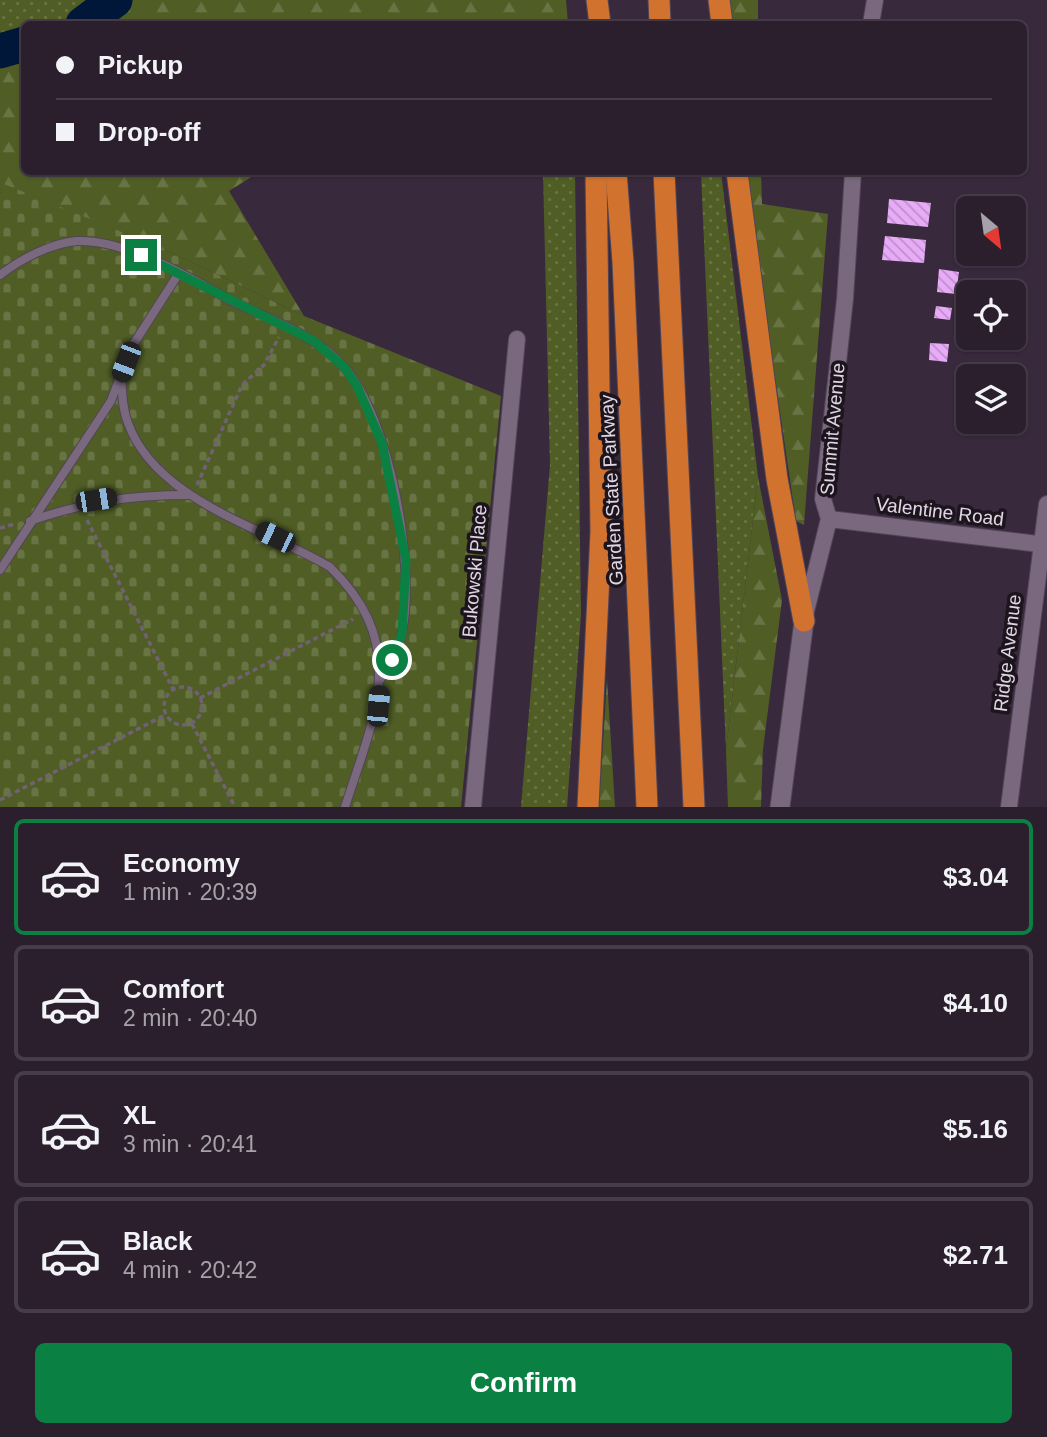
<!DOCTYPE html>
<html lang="en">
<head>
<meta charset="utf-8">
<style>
	body { margin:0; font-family:Arial,sans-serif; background:#372c3a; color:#f1f3f6; height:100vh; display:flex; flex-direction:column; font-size:26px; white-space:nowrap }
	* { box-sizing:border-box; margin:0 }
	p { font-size:23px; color:#a6a2aa }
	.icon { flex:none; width:38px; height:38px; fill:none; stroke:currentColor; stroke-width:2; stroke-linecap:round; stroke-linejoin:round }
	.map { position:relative; height:807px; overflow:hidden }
	.drawer { display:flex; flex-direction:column; background:#2b1f2e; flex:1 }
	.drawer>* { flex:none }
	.hud { position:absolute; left:21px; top:21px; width:1006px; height:154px; border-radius:10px; box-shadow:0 2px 5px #0004,0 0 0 2px #473d4a; display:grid; align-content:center; height:154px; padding:0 35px; background:#2b1f2e }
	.needle { width:46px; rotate:151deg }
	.fabs { position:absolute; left:956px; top:196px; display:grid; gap:14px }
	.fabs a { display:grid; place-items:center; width:70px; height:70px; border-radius:10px; background:#2b1f2e; box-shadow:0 2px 5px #0004,0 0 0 2px #473d4a; font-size:35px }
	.end { position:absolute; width:32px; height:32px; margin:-16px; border:9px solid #0b8043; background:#fff; box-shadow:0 0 0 4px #fff }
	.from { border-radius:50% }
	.car { position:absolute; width:21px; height:42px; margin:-21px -10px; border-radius:9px; box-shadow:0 0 5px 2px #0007; background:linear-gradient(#222 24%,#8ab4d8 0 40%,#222 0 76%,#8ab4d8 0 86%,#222 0) }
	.hud b { display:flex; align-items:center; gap:24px; height:66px; font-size:26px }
	.hud b+b { border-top:2px solid #473d4a }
	.hud i { width:18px; height:18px; background:#f1f3f6 }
	ul { padding:12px 0 0; list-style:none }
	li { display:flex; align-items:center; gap:21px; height:116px; margin:0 14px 10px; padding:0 21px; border:4px solid #473d4a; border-radius:10px }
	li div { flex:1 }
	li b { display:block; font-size:26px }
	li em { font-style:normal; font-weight:700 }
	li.selected { border-color:#0b8043 }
	li>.icon { width:63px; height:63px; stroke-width:1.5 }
	.button { display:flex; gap:14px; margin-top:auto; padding:14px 35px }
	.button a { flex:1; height:80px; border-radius:10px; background:#0b8043; color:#fff; font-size:28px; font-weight:700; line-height:80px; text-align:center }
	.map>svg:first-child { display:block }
	.grass { fill:url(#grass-dots) }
	.forest { fill:url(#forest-firs) }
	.cemetery { fill:url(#cemetery-stones) }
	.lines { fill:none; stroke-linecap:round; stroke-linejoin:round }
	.river { stroke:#001739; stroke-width:35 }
	.building { fill:url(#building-back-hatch) }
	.service-casing { stroke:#524556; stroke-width:10 }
	.minor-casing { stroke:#524556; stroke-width:18 }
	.tertiary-casing { stroke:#524556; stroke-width:21 }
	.motorway-casing { stroke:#524556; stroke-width:23 }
	.path { stroke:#706274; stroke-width:3.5; stroke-dasharray:5 3.5; stroke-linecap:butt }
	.service { stroke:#7a687f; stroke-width:8 }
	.minor { stroke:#7a687f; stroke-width:16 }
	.tertiary { stroke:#7a687f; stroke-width:19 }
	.motorway { stroke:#d1732f; stroke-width:21 }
	.route { stroke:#0b8043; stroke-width:9 }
	.labels { text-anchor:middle; stroke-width:7; stroke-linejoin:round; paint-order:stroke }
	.street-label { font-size:19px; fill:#e0d6e3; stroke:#1c151e }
</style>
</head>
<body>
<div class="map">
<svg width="1047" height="807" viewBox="0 0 1047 807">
	<defs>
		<pattern id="grass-dots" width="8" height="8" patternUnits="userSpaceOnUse" patternTransform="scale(1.75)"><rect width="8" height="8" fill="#505e26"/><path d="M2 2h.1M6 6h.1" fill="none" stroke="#697445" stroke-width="1.8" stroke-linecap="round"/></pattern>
		<pattern id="forest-firs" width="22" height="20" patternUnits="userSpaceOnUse" patternTransform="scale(1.75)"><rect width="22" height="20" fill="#505e26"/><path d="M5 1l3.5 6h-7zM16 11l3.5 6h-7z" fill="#697445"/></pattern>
		<pattern id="cemetery-stones" width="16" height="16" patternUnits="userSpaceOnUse" patternTransform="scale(1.75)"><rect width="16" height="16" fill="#505e26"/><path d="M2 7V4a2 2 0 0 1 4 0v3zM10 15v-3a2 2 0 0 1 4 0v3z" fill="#697445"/></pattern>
		<pattern id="building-back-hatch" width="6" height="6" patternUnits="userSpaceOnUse" patternTransform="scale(1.75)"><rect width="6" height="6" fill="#e7abf8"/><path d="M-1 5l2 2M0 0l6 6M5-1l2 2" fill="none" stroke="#be90cb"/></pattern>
	</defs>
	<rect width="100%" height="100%" fill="#39293d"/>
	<g class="grass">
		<polygon points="0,0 115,0 83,24 24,24 24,44 0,51"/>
		<polygon points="543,172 575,172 581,615 567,807 521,807 550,465"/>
		<polygon points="701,172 721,172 758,477 726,750"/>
	</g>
	<g class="forest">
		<polygon points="115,0 566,0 568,24 83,24"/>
		<rect x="728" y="0" width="30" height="24"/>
		<polygon points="24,44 24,172 259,172 229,191 304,316 166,250 4,185 0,194 0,51"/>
		<polygon points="745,172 761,172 762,204 828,214 804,525 796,521"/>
		<polygon points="758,477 782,600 763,749 761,807 728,807 726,750"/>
		<polygon points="607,679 615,807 599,807"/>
	</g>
	<polygon class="cemetery" points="4,184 166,250 304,316 501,396 461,807 0,807 0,194"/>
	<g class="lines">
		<g class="river">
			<polyline points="83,24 115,0"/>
			<polyline points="0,51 24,44"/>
		</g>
	</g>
	<g class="building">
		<polygon points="889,199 931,203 928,227 887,223"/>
		<polygon points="885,236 926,240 924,263 882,260"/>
		<polygon points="939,269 959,272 956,294 937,292"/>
		<polygon points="936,306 952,308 950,320 934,318"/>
		<polygon points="930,343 949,344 947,362 929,360"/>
	</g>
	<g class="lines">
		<defs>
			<g id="service">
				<path d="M0,275C21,259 51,243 77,241C98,240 121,247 140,254C171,266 201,284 230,300C268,319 315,334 344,367C390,419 416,565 402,632C399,649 389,665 380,680"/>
				<path d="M121,375C122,390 122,408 128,423C156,501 265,528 330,567C411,646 374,716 345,807"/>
				<path d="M30,521C86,502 129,495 188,495"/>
				<polyline points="0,570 111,401 131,348 179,273"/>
			</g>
			<g id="minor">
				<polyline points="871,24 875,0"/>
				<polyline points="829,519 1047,545"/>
				<polyline points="805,615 829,519 823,499 845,299 853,172"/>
				<polyline points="473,807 517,339"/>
				<polyline points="1009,807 1047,504"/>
			</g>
			<polyline id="tertiary" points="780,807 804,621"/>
			<g id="motorway">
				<polyline points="597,0 600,24"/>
				<polyline points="659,0 660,24"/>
				<polyline points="719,0 722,24"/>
				<polyline points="616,172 623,262 647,807"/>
				<polyline points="664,172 694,807"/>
				<polyline points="737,172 777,479 804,621"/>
				<polyline points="588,807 601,532 596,172"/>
			</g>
		</defs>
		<use href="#service" class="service-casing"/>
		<use href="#minor" class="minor-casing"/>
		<use href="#tertiary" class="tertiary-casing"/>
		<use href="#motorway" class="motorway-casing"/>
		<g class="path">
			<polyline points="197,485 242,385 264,365 279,337"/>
			<polyline points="87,520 173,689"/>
			<polyline points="0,528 15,524"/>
			<circle cx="183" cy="706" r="19"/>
			<polyline points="200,698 353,619"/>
			<polyline points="192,724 235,807"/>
			<polyline points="0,800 165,715"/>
		</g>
		<use href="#service" class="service"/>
		<use href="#minor" class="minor"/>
		<use href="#tertiary" class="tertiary"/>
		<use href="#motorway" class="motorway"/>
	</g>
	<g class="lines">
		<polyline class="route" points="141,255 314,341 344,367 357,386 382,443 406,560 402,634 392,660"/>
	</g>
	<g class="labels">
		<g class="street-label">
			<text transform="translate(832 429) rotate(-85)" y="7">Summit Avenue</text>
			<text transform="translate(611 490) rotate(-93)" y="7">Garden State Parkway</text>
			<text transform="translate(940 511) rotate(7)" y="7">Valentine Road</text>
			<text transform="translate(474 571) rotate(-85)" y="7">Bukowski Place</text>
			<text transform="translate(1007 653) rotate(-83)" y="7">Ridge Avenue</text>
		</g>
	</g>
</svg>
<div class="fabs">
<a><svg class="needle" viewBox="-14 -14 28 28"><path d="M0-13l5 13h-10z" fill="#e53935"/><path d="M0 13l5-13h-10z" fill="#a6a2aa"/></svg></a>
<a><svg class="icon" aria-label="locate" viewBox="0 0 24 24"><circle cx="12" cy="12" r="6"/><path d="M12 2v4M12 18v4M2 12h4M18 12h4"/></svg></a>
<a><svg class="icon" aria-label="layers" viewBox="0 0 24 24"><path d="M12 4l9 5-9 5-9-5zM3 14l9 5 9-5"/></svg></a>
</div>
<i class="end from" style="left:392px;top:660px"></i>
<i class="end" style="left:141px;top:255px"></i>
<i class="car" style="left:126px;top:362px;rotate:201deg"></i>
<i class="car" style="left:96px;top:500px;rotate:81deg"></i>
<i class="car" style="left:275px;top:537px;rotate:296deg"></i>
<i class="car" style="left:378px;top:706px;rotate:5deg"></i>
<div class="hud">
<b><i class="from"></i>Pickup</b>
<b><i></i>Drop-off</b>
</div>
</div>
<section class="drawer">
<ul>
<li class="selected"><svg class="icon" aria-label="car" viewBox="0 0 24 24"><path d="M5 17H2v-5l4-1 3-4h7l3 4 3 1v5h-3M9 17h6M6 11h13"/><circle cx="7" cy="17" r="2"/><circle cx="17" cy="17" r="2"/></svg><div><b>Economy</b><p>1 min · 20:39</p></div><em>$3.04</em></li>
<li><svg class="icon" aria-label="car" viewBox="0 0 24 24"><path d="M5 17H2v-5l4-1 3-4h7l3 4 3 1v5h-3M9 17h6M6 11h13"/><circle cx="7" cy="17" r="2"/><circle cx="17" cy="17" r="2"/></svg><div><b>Comfort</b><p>2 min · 20:40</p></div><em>$4.10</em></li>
<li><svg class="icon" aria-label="car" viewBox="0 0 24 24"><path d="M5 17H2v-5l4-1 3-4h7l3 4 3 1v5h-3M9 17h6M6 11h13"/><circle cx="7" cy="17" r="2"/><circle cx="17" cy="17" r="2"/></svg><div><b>XL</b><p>3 min · 20:41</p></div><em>$5.16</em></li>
<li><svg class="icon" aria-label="car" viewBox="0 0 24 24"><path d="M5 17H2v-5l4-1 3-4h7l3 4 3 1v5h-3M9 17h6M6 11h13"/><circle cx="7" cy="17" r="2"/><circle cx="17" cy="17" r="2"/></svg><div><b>Black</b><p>4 min · 20:42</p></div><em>$2.71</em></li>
</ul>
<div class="button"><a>Confirm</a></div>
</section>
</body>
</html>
